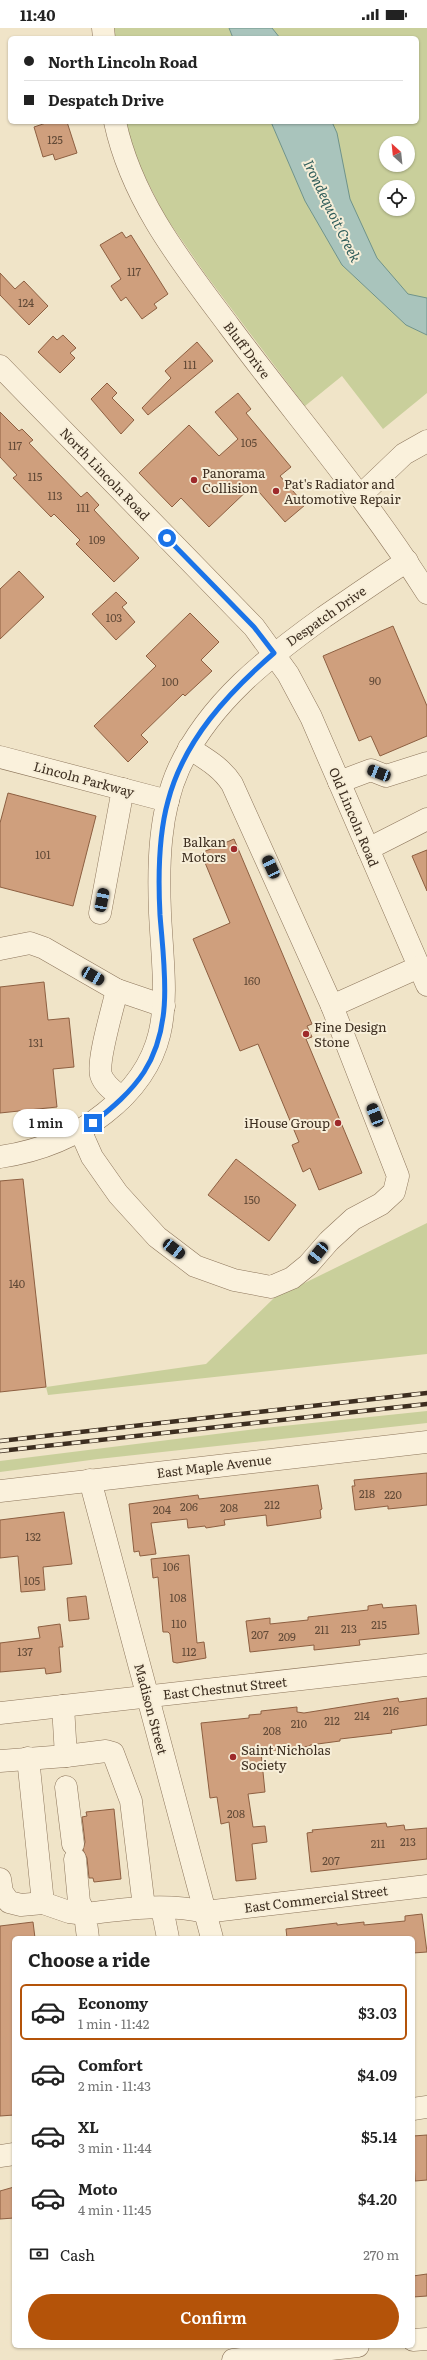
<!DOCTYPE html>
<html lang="en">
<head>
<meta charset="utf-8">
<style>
	body { margin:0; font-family:Literata,serif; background:#f6f6f6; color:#222; height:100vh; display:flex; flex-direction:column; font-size:15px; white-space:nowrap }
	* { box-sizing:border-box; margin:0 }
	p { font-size:13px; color:#767676 }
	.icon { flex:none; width:22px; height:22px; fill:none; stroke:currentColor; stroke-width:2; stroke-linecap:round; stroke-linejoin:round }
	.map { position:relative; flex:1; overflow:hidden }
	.details { position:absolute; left:12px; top:1908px; width:403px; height:412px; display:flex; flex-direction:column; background:#fff; border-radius:6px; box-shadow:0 1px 3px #0004 }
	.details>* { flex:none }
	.hud { position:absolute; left:8px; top:8px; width:411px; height:88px; border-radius:6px; box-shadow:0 1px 3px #0004; display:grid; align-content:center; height:88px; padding:0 16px; background:#fff }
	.needle { width:26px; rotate:333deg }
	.fabs { position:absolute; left:379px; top:108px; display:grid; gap:8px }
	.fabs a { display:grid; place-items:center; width:36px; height:36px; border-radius:50%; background:#fff; box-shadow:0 1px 3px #0004; font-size:20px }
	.end { position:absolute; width:18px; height:18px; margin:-9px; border:5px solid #1a73e8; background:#fff; box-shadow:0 0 0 2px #fff }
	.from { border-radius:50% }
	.bubble { position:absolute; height:28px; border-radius:14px; background:#fff; box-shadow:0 1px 3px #0004; font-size:13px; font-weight:600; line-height:28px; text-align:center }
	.car { position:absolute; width:12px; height:24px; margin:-12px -6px; border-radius:5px; box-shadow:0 0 3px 1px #0007; background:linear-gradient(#222 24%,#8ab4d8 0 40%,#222 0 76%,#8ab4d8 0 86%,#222 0) }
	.hud b { display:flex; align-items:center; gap:14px; height:38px; font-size:15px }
	.hud b+b { border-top:1px solid #e0e0e0 }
	.hud i { width:10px; height:10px; background:#222 }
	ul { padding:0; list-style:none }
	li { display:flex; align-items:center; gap:12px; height:56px; margin:0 8px 6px; padding:0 8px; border:2px solid transparent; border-radius:6px }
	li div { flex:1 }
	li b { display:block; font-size:15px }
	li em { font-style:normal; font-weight:600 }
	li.on { border-color:#b45309 }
	li>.icon { width:36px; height:36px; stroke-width:1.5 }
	h2 { padding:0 16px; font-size:18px; line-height:48px }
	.pay { display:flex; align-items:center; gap:10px; height:44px; padding:0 16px; font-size:15px }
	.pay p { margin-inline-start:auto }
	.action { display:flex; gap:8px; margin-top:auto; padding:8px 16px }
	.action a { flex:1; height:46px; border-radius:24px; background:#b45309; color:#fff; font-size:16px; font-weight:600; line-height:46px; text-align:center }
	.status { display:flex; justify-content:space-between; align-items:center; height:28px; padding:0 20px; background:#fff; direction:ltr }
	.status svg { height:11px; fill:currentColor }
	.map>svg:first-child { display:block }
	.green { fill:#c9cf9b; fill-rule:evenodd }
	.water { fill:#a9c4bc; stroke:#6f938a }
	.building { fill:#cf9f7d; stroke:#8d5f41 }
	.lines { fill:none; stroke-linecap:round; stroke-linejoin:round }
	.minor-casing { stroke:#8d765c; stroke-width:23 }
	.path { stroke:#8d765c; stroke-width:2.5; stroke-dasharray:3 2; stroke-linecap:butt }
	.minor { stroke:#faf1dc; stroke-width:22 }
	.rail-casing { stroke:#3d2e20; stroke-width:4.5 }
	.rail { stroke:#f7eed8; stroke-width:3; stroke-dasharray:9; stroke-linecap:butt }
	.route { stroke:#1a73e8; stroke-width:5 }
	.poi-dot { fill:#9e2a2b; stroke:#f7eed8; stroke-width:1.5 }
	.labels { text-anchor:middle; stroke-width:4; stroke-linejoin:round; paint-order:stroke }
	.number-label { font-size:11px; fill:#624a37 }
	.street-label { font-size:13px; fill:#3d2e20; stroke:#f7eed8 }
	.poi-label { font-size:13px; fill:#3d2e20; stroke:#f7eed8; text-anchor:start }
	.water-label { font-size:14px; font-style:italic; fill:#2f5d5a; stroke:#f7eed8 }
</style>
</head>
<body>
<div class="status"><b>11:40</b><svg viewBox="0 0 49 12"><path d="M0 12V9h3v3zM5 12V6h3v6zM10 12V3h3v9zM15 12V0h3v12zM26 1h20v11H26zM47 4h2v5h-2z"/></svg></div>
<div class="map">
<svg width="427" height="2332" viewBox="0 0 427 2332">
	<rect width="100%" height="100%" fill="#f0e4c8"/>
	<g class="green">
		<polygon points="112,0 229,0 233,10 113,10"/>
		<path d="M247,0H427V286L355,236L289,94H417V10H250ZM386,115H408V137H386ZM386,159H408V181H386Z"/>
		<polygon points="126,94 271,94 305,173 342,237 406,297 427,307 427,365 383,401 342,348 305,378 206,247 165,188 134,127"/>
		<polygon points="427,1195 427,1326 48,1367 46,1359 206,1336 274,1270"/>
		<polygon points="427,1383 427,1395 98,1431 0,1444 0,1433 264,1400"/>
	</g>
	<g class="water">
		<polygon points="229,0 272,0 280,10 233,10"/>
		<polygon points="271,94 332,94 337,105 350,171 377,230 408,266 427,270 427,307 406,297 342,237 305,173"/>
	</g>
	<g class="building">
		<polygon points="49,94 67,94 77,125 55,132 53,126 43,129 34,99"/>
		<polygon points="122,204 126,210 131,207 168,266 154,276 157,280 142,291 126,269 121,273 111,258 121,251 100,217"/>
		<polygon points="0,245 15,261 24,253 48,278 29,297 0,267"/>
		<polygon points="63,307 76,320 70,325 75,330 60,345 38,324 53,308 57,312"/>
		<polygon points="197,314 213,333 148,387 142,380 171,350 165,343"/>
		<polygon points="107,355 117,365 112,370 134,392 121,406 91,371"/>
		<polygon points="238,365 251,381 246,385 291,439 280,448 305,477 285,494 253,457 209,499 181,470 172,479 139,445 189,397 219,428 238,411 215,384"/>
		<polygon points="0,384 19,403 22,401 33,412 29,415 81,469 87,464 99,477 94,482 139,530 114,554 76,516 80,512 54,486 51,489 13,450 17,447 0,429"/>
		<polygon points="19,543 44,569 0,611 0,561"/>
		<polygon points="116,564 127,575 122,579 135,594 116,612 92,586"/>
		<polygon points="190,585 219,614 201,632 212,643 185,668 183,666 141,707 148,714 128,734 94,698 156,638 146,628"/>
		<polygon points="393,598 427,678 427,708 380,728 371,708 359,713 323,628"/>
		<polygon points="8,765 96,788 73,878 0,859 0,795"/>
		<polygon points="234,811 312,996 307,998 312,1009 306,1011 362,1145 319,1162 310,1140 303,1144 292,1117 299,1114 258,1016 240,1023 193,911 230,895 201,825"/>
		<polygon points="427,822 427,863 412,828"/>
		<polygon points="44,954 48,992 69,990 74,1039 53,1041 57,1079 0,1085 0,959"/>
		<polygon points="236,1131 296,1177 269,1213 208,1167"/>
		<polygon points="23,1151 46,1359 0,1364 0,1153"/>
		<polygon points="427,1445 427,1477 388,1481 388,1478 355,1482 352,1458 355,1458 354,1452"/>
		<polygon points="318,1457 322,1481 320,1482 321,1490 267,1498 266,1487 224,1492 225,1497 206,1500 205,1498 188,1500 187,1491 151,1495 156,1526 140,1528 139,1523 134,1524 129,1476 198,1467 199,1471"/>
		<polygon points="64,1484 72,1536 43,1539 45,1562 21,1564 18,1528 0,1530 0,1492"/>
		<polygon points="189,1527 197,1615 204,1614 206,1630 177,1635 173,1634 170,1606 168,1604 163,1604 158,1549 153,1550 151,1531"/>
		<polygon points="86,1568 89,1591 69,1593 67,1570"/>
		<polygon points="382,1576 383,1580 416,1577 419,1606 359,1612 360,1617 342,1619 314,1622 314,1617 250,1624 246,1593 270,1590 270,1596 308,1592 308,1589 368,1582 368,1578"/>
		<polygon points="60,1596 63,1619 59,1619 61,1644 46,1646 45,1640 0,1644 0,1615 40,1610 38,1599"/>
		<polygon points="398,1670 399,1674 427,1670 427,1697 391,1702 392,1705 340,1711 340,1713 310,1717 310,1718 261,1724 265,1764 248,1766 253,1799 265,1798 267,1814 252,1816 256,1851 236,1853 229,1794 221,1796 217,1769 210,1770 201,1695 249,1690 249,1687 261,1686 261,1683 297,1679 297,1684 304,1685"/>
		<polygon points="114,1781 121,1851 94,1854 93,1850 89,1850 87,1830 83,1822 85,1814 82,1789 87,1788 86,1784"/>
		<polygon points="386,1795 387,1799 404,1797 405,1802 427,1800 427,1831 311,1844 307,1805 313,1804 312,1802"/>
		<polygon points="422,1886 427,1924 413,1925 413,1910 287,1910 286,1901 337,1895 337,1897 364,1894 364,1897 405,1893 405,1888"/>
		<polygon points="33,1894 35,1910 14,1910 14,2087 0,2088 0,1898"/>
		<polygon points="427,2107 427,2152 415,2153 413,2108"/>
		<polygon points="14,2159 14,2190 0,2191 0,2163"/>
		<polygon points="427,2246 427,2268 413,2269 413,2248"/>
	</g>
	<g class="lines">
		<defs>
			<g id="minor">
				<polyline points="103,0 104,10"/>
				<path d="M115,94C132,173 182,235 229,298C295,387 368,471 427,565"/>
				<polyline points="0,338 254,599 288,646 311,689 427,957"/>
				<polyline points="360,468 404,426 427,413"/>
				<path d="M189,720C206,731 221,739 232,756L332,978L419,939"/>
				<polyline points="0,729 168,773"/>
				<polyline points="339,754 371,742 386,748 427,735"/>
				<polyline points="368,821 427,791"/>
				<polyline points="100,885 123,761"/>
				<polyline points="0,921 30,915 44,920 117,962"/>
				<path d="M122,1070C115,1064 104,1057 101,1047C97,1032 113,980 117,962L164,978"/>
				<polyline points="80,1102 92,1129 118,1166 157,1209 195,1238 234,1252 271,1259 292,1250 308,1237 329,1213 353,1191 381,1176 394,1164 398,1148 332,978"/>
				<path d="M0,1129C40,1123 74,1110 105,1085C179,1027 164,967 160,885C158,837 159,784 179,740C210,674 267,630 324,589C352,570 379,551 407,533"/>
				<polyline points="90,1452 212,1910"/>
				<polyline points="0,1463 427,1414"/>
				<polyline points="63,1678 66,1728 106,1723 113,1725 131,1773 144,1879"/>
				<polyline points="0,1685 427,1637"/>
				<polyline points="28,1730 43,1875"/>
				<polyline points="0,1733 66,1728"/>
				<polyline points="66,1759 73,1816"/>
				<polyline points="0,1851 2,1864 9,1874 21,1877 43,1875 69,1884 85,1886 79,1874 75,1831"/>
				<polyline points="162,1880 168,1910"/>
				<path d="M88,1910L85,1886C125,1881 165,1875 205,1884L427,1858"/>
				<polyline points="413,2081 427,2079"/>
				<polyline points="0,2128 14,2126"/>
				<polyline points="413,2312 427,2311"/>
				<polyline points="233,2332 358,2318"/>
			</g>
		</defs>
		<use href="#minor" class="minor-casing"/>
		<polyline class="path" points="55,1910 56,1909"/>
		<use href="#minor" class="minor"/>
		<defs>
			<g id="rail">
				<polyline points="0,1413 427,1365"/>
				<polyline points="0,1423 427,1376"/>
			</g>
		</defs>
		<use href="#rail" class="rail-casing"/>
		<use href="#rail" class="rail"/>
	</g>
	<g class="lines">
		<path class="route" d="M93,1095C112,1080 131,1064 144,1044C174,997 164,939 160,887C158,849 158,809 168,773C184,712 228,665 274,625L254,599L167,510"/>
	</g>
	<g class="poi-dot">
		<circle cx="194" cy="452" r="4"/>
		<circle cx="276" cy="463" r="4"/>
		<circle cx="234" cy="821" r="4"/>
		<circle cx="306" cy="1006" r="4"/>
		<circle cx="338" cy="1095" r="4"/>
		<circle cx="233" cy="1729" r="4"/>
	</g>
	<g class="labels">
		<g class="number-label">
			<text x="55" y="116">125</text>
			<text x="134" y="248">117</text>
			<text x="26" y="279">124</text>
			<text x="190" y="341">111</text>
			<text x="249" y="419">105</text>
			<text x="15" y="422">117</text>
			<text x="35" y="453">115</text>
			<text x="55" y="472">113</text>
			<text x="83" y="484">111</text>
			<text x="97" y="516">109</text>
			<text x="114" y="594">103</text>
			<text x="375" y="657">90</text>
			<text x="170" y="658">100</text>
			<text x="43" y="831">101</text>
			<text x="252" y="957">160</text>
			<text x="36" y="1019">131</text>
			<text x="252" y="1176">150</text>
			<text x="17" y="1260">140</text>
			<text x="367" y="1470">218</text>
			<text x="393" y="1471">220</text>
			<text x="272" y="1481">212</text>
			<text x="189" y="1483">206</text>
			<text x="229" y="1484">208</text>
			<text x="162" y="1486">204</text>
			<text x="33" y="1513">132</text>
			<text x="171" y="1543">106</text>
			<text x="32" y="1557">105</text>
			<text x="178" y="1574">108</text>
			<text x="179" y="1600">110</text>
			<text x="379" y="1601">215</text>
			<text x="349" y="1605">213</text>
			<text x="322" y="1606">211</text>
			<text x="260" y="1611">207</text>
			<text x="287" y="1613">209</text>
			<text x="25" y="1628">137</text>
			<text x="189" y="1628">112</text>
			<text x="391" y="1687">216</text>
			<text x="362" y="1692">214</text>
			<text x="332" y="1697">212</text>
			<text x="299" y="1700">210</text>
			<text x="272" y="1707">208</text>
			<text x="236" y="1790">208</text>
			<text x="408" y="1818">213</text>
			<text x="378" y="1820">211</text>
			<text x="331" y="1837">207</text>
		</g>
		<g class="street-label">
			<text transform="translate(247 322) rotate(53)" y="5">Bluff Drive</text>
			<text transform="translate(105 446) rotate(46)" y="5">North Lincoln Road</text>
			<text transform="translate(326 588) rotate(-35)" y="5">Despatch Drive</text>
			<text transform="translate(84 751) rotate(15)" y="5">Lincoln Parkway</text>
			<text transform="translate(354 789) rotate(67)" y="5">Old Lincoln Road</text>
			<text transform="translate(214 1438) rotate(-7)" y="5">East Maple Avenue</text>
			<text transform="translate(225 1660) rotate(-6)" y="5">East Chestnut Street</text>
			<text transform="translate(151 1681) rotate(75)" y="5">Madison Street</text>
			<text transform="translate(316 1871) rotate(-7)" y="5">East Commercial Street</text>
		</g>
		<g class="poi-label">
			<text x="202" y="450">Panorama<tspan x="202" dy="15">Collision</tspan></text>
			<text x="284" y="461">Pat's Radiator and<tspan x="284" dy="15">Automotive Repair</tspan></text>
			<text x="226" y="819" text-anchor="end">Balkan<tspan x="226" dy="15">Motors</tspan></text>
			<text x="314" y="1004">Fine Design<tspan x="314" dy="15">Stone</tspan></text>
			<text x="330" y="1100" text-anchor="end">iHouse Group</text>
			<text x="241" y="1727">Saint Nicholas<tspan x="241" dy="15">Society</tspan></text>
		</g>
		<g class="water-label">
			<text transform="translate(332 183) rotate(64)" y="5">Irondequoit Creek</text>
		</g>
	</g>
</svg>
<div class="fabs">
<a><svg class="needle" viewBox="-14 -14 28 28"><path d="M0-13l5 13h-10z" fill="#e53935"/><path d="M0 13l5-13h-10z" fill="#767676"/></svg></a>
<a><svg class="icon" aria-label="locate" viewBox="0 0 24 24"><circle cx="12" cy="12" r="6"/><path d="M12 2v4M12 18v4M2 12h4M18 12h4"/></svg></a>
</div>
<i class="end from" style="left:167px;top:510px"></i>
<i class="end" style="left:93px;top:1095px"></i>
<div class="bubble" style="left:13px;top:1081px;width:66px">1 min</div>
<i class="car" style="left:379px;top:745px;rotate:291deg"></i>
<i class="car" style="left:271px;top:839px;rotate:335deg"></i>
<i class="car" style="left:102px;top:872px;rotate:11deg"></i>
<i class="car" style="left:93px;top:948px;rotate:120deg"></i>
<i class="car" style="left:375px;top:1087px;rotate:339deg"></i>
<i class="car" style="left:174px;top:1221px;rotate:128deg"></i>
<i class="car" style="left:318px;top:1225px;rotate:219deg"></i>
<div class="hud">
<b><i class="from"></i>North Lincoln Road</b>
<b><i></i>Despatch Drive</b>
</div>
<section class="details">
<h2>Choose a ride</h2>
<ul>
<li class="on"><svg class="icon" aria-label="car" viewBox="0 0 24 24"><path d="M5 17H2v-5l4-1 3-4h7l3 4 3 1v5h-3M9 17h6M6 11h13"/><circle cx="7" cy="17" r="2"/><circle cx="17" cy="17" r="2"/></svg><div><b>Economy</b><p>1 min · 11:42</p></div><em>$3.03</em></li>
<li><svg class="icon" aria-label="car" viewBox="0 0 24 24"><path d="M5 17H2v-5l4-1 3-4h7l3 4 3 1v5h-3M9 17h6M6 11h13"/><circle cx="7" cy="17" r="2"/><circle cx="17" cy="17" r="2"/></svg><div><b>Comfort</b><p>2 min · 11:43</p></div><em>$4.09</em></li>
<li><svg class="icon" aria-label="car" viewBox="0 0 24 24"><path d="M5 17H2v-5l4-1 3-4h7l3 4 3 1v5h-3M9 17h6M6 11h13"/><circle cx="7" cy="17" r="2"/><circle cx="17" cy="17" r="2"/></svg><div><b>XL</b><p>3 min · 11:44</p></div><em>$5.14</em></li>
<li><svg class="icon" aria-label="car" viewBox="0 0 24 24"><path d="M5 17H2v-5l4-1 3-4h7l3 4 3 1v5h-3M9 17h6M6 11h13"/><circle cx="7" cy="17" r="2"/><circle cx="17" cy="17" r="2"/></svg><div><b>Moto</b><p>4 min · 11:45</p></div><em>$4.20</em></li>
</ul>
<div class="pay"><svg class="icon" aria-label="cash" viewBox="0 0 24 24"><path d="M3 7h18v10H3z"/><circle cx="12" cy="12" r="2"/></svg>Cash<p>270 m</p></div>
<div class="action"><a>Confirm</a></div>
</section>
</div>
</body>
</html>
